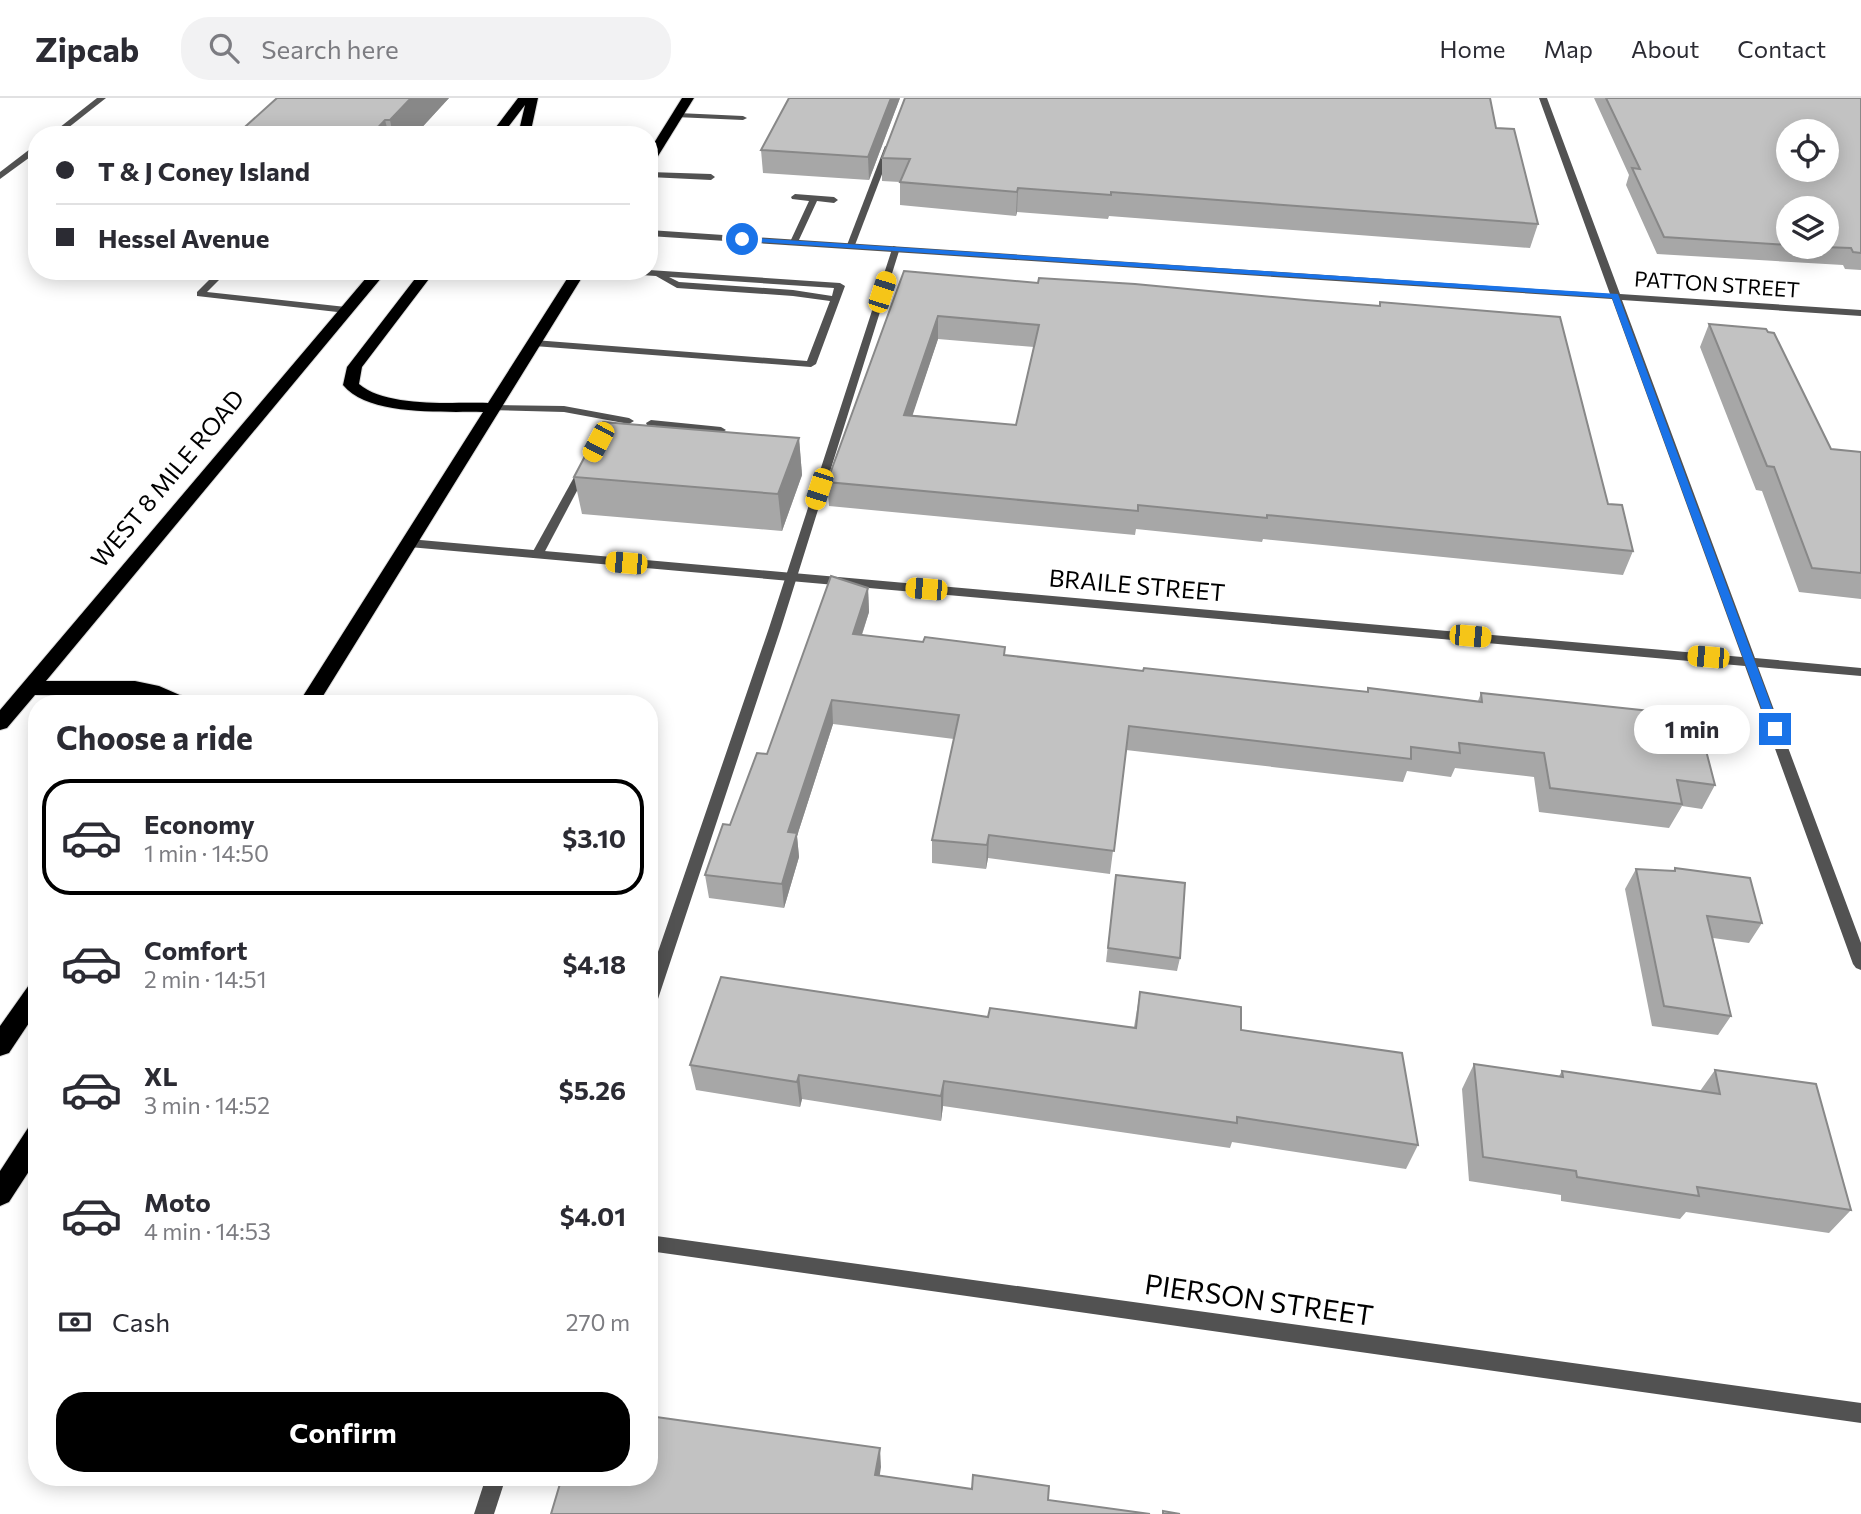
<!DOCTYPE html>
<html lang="en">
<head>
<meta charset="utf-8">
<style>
	body { margin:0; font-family:Commissioner,sans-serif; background:#f2f2f3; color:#2b2b33; height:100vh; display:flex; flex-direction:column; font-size:26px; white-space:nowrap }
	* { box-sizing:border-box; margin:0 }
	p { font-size:23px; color:#7c7c81 }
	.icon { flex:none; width:38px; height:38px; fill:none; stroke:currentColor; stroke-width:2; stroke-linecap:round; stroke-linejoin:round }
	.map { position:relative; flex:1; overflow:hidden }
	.panel { position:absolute; left:28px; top:597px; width:630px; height:791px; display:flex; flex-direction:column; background:#fff; border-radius:28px; box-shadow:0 4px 18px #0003 }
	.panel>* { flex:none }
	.hud { position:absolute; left:28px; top:28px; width:630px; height:154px; border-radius:28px; box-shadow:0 4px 18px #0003; display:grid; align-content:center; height:154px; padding:0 28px; background:#fff }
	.tools { position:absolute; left:1776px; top:21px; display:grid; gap:14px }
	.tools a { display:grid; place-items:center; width:63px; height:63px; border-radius:50%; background:#fff; box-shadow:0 4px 18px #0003; font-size:35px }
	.end { position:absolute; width:32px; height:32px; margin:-16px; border:9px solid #1a73e8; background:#fff; box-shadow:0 0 0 4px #fff }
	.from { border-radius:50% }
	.bubble { position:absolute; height:49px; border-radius:24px; background:#fff; box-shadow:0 4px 18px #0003; font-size:23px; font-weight:700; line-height:49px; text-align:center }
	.car { position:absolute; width:21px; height:42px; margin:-21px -10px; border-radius:9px; box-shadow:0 0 5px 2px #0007; background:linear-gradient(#f5c518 24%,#345 0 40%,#f5c518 0 76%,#345 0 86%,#f5c518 0) }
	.hud b { display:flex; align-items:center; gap:24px; height:66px; font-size:26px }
	.hud b+b { border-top:2px solid #e1e1e2 }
	.hud i { width:18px; height:18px; background:#2b2b33 }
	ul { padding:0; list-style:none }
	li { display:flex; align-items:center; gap:21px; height:116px; margin:0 14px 10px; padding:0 14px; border:4px solid transparent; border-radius:28px }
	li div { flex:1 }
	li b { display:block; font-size:26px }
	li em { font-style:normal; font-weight:700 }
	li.selected { border-color:#000 }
	li>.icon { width:63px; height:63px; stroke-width:1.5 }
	h2 { padding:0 28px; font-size:32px; line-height:84px }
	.pay { display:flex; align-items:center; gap:18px; height:77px; padding:0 28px; font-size:26px }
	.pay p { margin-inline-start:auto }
	.primary-button { display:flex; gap:14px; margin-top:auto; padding:14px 28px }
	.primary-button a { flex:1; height:80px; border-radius:28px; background:#000; color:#fff; font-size:28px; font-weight:700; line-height:80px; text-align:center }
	header { display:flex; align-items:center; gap:42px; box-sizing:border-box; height:98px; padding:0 35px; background:#fff; border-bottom:2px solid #e1e1e2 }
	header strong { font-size:33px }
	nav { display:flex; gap:38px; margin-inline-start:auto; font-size:24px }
	.search { width:490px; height:63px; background:#f2f2f3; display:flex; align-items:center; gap:18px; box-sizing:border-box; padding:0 24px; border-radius:28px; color:#7c7c81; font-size:26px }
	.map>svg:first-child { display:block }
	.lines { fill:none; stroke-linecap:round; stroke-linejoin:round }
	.highway-casing { stroke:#dbdbdb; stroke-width:2 }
	.lane { fill:#525252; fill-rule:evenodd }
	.street { fill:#525252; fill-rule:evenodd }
	.highway { fill:#000; fill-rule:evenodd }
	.wall { fill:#a7a7a7; fill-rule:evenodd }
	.shaded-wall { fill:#888 }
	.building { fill:#c2c2c2; stroke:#888; stroke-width:2; fill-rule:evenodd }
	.route { fill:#1a73e8 }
	.labels { text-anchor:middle; stroke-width:7; stroke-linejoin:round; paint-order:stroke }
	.far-street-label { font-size:21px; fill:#000; stroke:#fff }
	.street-label { font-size:24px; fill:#000; stroke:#fff }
	.near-street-label { font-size:28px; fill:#000; stroke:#fff }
</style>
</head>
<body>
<header>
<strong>Zipcab</strong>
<div class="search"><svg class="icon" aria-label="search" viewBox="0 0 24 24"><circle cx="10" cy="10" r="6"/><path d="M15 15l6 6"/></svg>Search here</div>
<nav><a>Home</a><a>Map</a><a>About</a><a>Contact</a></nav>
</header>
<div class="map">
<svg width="1861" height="1416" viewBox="0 0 1861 1416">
	<rect width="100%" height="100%" fill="#fff"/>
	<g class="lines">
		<defs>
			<g id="highway">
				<polygon points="518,0 538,0 530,37 518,37 525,7 502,37 490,37"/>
				<polygon points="682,0 694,0 655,63 649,67 649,53"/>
				<polygon points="372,173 387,173 46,583 135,583 159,588 189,601 192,606 163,606 135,597 35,597 7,630 0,632 0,612"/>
				<path d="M421,173H435L362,269L359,286C387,310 453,304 488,305L572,173H586L318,606H298L483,314C445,313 369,319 343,287L347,269Z"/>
				<polygon points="37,884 37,913 9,955 0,958 0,928 29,887"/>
				<polygon points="37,1027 37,1061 9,1104 0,1108 0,1073 28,1030"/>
			</g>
		</defs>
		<use href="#highway" class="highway-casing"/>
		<g class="lane">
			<polygon points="678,15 743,18 747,20 743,22 675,19 675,15"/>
			<polygon points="885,48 892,50 855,147 848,149 847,147"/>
			<polygon points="649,74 711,76 715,79 711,82 649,79"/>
			<polygon points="795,96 834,99 838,102 834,105 817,103 798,144 794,147 790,144 809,103 792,101 791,99"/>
			<polygon points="893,148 900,150 781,530 657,904 655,909 649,910 649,880 769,530"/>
			<path d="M649,172L840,185L845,188L816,266L811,269L534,248L529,245L534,242L807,263L830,203L793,198L677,190L656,178L624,176L620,173ZM669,179L834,190L832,198L793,192L679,184Z"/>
			<polygon points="218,173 228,173 207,194 346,209 351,212 346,215 197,198 197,194"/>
			<polygon points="493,307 564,308 629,320 634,323 629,326 564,314 489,312 488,310"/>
			<polygon points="651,322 721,329 726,332 721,335 647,327 646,325"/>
			<polygon points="583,369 588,372 543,457 541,460 533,460 531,457 578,372"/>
			<polygon points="486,1379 506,1379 494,1416 474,1416"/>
		</g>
		<g class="street">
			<polygon points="97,0 106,0 59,37 50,37"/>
			<polygon points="1539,0 1547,0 1620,196 1861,212 1861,218 1622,202 1755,560 1861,570 1861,578 1758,569 1861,845 1861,872 1856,870 1853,866 1745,568 409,449 403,445 409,441 1742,559 1612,201 649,138 649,132 1610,196"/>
			<polygon points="34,48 37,48 37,54 0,81 0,74"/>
			<polygon points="649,1137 1861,1305 1861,1325 649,1153"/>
		</g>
		<use href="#highway" class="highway"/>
	</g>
	<g class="wall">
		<polygon points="277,0 449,0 415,37 236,37"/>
		<polygon points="789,0 900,0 869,82 763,75 761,52"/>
		<path d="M1594,0H1861V172L1845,171L1843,167L1657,156L1626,87L1629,77ZM1788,110L1827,149H1788Z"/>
		<polygon points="1496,30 1538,126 1530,150 1109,118 1108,121 1017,114 1016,118 900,107 900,84 882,83 882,60"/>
		<path d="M904,173L1038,185L1379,208L1380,204L1608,406L1633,453L1623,477L1263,441L1262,444L1136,431L1135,437L829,408L827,384ZM938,241L1034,249L1016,327L912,317Z"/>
		<polygon points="1709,226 1831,351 1861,354 1861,501 1799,494 1762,393 1756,392 1700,249"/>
		<polygon points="799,340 802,377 782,433 582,416 574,379"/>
		<polygon points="868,490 869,514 862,537 1005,557 1143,573 1367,594 1368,590 1478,603 1481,595 1715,687 1702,711 1682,708 1669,730 1539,714 1534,679 1455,670 1451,679 1407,673 1403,684 1126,652 1110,776 988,760 986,771 932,765 932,742 954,641 833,626 797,738 799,759 784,810 709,800 705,777 767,656"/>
		<polygon points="1675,770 1762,825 1749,845 1713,840 1731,918 1718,937 1652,928 1625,791 1636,771 1673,773"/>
		<polygon points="1116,777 1180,860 1177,873 1106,864"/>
		<polygon points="1140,894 1241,932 1418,1047 1406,1071 1232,1044 1230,1050 943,1008 941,1023 802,1001 800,1009 696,992 690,967 988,919 1134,929"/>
		<polygon points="1474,966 1559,978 1562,973 1700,993 1715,972 1851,1112 1829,1135 1686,1114 1680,1121 1561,1103 1561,1097 1469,1083 1462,991"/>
	</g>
	<g class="shaded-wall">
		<polygon points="411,0 449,0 415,37 393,37 390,22"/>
		<polygon points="891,0 900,0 869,82 868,59"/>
		<polygon points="385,22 389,37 371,37"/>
		<polygon points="1018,90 1017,114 1016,118 1017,94"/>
		<polygon points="938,218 938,241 905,340 904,317"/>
		<polygon points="799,340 802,377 782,433 778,396"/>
		<polygon points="868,490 869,514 854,560 853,536"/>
		<polygon points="832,602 833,626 797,738 799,759 784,810 782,786 788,734"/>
		<polygon points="989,737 988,760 986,771 987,747"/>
		<polygon points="799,977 802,1001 800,1009 797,984"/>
		<polygon points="944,983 943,1008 941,1023 941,998"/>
		<polygon points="880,1350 881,1369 877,1396 875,1377"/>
	</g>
	<g class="building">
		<polygon points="277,0 411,0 390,22 385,22 371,37 236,37"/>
		<polygon points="789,0 891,0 868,59 761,52"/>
		<polygon points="905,0 1490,0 1496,30 1514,31 1538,126 1111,94 1111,97 1018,90 1017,94 900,84 910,61 882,60"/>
		<path d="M1606,0H1861V155L1853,154L1851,150L1823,149H1827V110H1788V147L1664,139L1632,70L1640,71ZM1788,33H1827V72H1788Z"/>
		<path d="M904,173L1038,185L1039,180L1135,186L1305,202L1380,208V204L1560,219L1608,406L1622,407L1633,453L1267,417V420L1138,407V413L827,384ZM938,218L1039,227L1016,327L904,317Z"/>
		<polygon points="1709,226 1766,231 1768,234 1774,235 1831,351 1861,354 1861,475 1812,470 1774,369 1767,368"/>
		<polygon points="603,324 799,340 778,396 574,379"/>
		<polygon points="831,478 868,490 853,536 923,544 925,539 1005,549 1004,557 1143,573 1144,570 1368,594 1368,590 1482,604 1481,595 1697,618 1715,687 1677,682 1682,706 1550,690 1544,655 1459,645 1460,655 1411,649 1411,661 1129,628 1114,753 989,737 987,747 932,742 959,617 832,602 788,734 797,735 782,786 705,777 723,726 730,727 757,655 767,656"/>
		<polygon points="1675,770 1750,780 1762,825 1707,818 1731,918 1664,908 1636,771 1675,773"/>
		<polygon points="1116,777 1185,785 1180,860 1108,850"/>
		<polygon points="721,879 988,919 990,910 1136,930 1140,894 1241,909 1241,932 1402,955 1418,1047 1237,1019 1237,1025 944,983 941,998 799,977 797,984 690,967"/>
		<polygon points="1474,966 1563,979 1562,973 1720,996 1715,972 1816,986 1851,1112 1697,1089 1699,1098 1577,1079 1576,1073 1483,1059"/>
		<polygon points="649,1318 880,1350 875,1377 972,1391 973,1377 1049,1388 1048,1402 1150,1416 551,1416 562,1379 649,1379"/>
		<polygon points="1163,1413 1180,1416 1163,1416"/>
	</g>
	<polygon class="route" points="740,139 1618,196 1780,631 1775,634 1769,631 1612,200 742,143"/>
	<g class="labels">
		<g class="far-street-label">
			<text transform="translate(1717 187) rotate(4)" y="7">PATTON STREET</text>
		</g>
		<g class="street-label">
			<text transform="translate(168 381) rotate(-50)" y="8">WEST 8 MILE ROAD</text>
			<text transform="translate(1137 488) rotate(5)" y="8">BRAILE STREET</text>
		</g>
		<g class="near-street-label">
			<text transform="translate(1259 1202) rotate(8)" y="10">PIERSON STREET</text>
		</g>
	</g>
</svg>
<div class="tools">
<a><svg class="icon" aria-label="locate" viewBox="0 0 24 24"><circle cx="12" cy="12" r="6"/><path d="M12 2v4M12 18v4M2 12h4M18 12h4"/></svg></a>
<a><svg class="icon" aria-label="layers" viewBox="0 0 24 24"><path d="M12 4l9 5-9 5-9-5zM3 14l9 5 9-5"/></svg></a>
</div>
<i class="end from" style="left:742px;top:141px"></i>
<i class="end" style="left:1775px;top:631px"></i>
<div class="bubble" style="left:1634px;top:607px;width:116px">1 min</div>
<i class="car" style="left:882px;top:194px;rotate:18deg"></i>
<i class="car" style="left:598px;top:344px;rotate:208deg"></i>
<i class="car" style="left:819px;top:391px;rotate:198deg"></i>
<i class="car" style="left:626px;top:465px;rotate:275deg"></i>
<i class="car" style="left:926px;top:491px;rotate:275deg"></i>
<i class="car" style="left:1470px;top:538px;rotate:95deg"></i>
<i class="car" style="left:1708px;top:559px;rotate:275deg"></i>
<div class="hud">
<b><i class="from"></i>T &amp; J Coney Island</b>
<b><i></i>Hessel Avenue</b>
</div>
<section class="panel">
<h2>Choose a ride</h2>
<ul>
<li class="selected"><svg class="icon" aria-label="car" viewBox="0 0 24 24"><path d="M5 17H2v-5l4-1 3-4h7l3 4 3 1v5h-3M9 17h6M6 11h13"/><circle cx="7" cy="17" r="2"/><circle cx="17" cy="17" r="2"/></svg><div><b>Economy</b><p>1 min · 14:50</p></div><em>$3.10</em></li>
<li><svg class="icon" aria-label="car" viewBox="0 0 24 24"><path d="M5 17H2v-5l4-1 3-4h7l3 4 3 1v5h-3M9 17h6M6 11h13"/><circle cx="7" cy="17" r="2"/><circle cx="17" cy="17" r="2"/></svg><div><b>Comfort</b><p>2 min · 14:51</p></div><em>$4.18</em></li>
<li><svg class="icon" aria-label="car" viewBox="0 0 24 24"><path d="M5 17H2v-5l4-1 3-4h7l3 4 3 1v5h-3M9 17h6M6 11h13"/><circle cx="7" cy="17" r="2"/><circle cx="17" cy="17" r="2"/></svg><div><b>XL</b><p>3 min · 14:52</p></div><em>$5.26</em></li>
<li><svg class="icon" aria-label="car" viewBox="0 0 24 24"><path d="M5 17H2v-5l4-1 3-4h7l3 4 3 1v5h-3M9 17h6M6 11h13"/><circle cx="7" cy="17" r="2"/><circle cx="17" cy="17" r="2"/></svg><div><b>Moto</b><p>4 min · 14:53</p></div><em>$4.01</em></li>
</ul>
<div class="pay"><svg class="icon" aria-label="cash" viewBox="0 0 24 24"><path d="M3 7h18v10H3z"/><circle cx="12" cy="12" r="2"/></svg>Cash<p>270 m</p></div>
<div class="primary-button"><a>Confirm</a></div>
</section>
</div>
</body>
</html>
